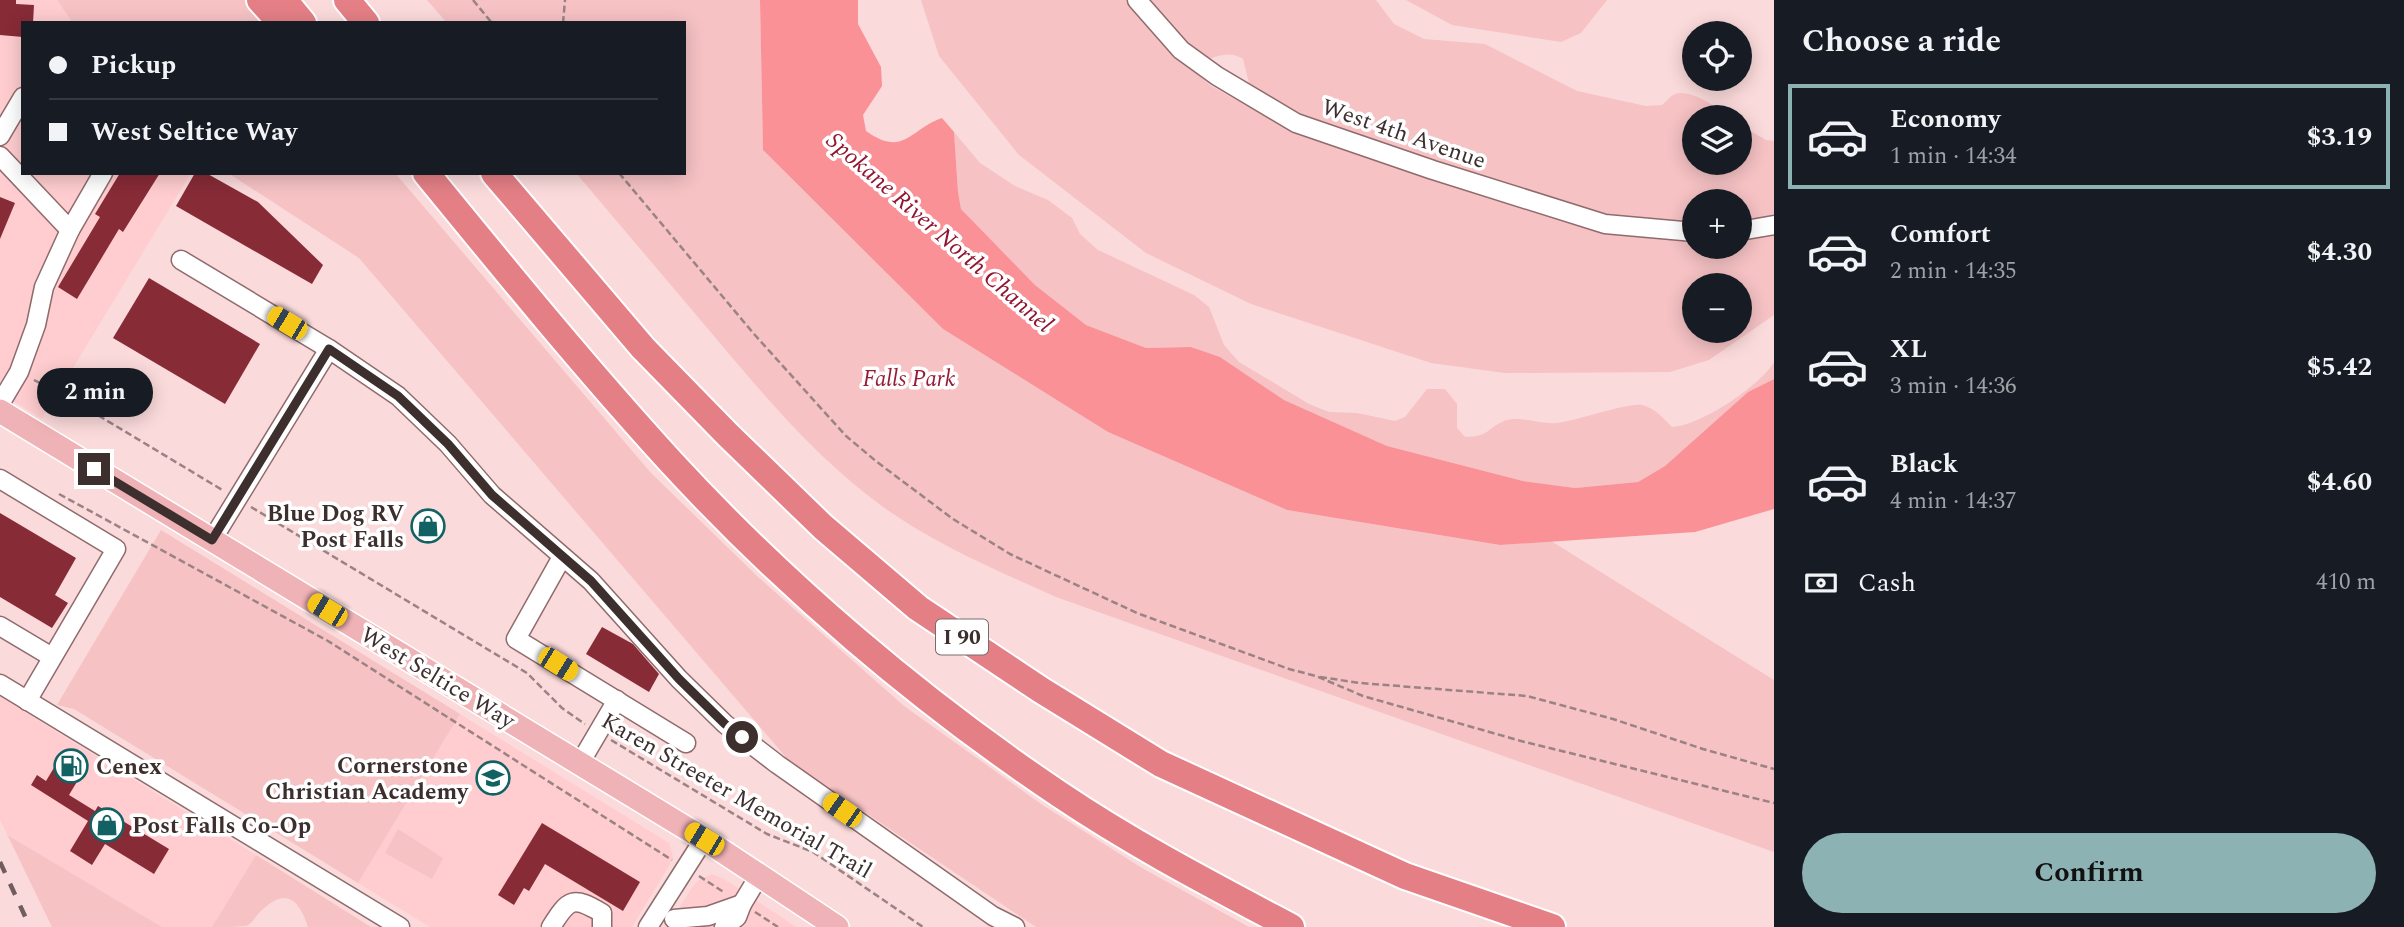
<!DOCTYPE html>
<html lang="en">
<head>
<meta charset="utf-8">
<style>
	body { margin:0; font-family:Spectral,serif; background:#20242c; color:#f1f3f6; height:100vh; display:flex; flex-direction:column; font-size:26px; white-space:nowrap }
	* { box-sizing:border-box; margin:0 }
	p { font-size:23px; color:#9ea1a6 }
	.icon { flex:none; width:38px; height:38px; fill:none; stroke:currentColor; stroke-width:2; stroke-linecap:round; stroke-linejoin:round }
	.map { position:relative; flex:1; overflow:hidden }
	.details { display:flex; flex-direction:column; background:#171b24; width:630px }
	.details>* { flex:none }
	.top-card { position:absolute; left:21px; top:21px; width:665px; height:154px; border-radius:0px; box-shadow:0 4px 18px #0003; display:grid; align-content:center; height:154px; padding:0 28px; background:#171b24 }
	.tools { position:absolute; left:1682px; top:21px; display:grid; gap:14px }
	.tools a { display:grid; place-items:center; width:70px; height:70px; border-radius:50%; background:#171b24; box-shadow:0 4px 18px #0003; font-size:35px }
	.end { position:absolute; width:32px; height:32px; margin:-16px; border:9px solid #3e2f2f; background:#fff; box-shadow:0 0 0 4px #fff }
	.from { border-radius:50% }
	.bubble { position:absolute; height:49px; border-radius:24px; background:#171b24; box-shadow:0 4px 18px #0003; font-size:23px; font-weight:700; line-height:49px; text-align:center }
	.car { position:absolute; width:21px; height:42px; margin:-21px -10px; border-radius:9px; box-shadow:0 0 5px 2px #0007; background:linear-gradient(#f5c518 24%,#345 0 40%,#f5c518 0 76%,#345 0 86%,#f5c518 0) }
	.top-card b { display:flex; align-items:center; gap:24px; height:66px; font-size:26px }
	.top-card b+b { border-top:2px solid #363941 }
	.top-card i { width:18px; height:18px; background:#f1f3f6 }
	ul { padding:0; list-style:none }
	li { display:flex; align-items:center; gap:21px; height:105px; margin:0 14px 10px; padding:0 14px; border:4px solid transparent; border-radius:0px }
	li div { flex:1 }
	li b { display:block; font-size:26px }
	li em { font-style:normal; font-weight:700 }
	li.selected { border-color:#8db2b4 }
	li>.icon { width:63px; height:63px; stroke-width:1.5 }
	h2 { padding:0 28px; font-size:32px; line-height:84px }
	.pay { display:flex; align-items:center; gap:18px; height:77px; padding:0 28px; font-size:26px }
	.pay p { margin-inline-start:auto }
	.primary-button { display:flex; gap:14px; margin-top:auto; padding:14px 28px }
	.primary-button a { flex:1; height:80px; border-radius:42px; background:#8db2b4; color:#111; font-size:28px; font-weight:700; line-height:80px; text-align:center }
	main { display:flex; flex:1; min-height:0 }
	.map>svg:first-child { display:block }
	.built { fill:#ffcdcf }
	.green { fill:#f6c2c4; fill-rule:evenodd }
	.water { fill:#f99197 }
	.building { fill:#872b37 }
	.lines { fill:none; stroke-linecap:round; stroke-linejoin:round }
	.minor-casing { stroke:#8f6b6c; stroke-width:21 }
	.major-casing { stroke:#fff; stroke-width:26 }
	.highway-casing { stroke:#fff; stroke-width:30 }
	.path { stroke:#9b8384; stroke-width:2.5; stroke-dasharray:7 3.5; stroke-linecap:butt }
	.minor { stroke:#fff; stroke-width:18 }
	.major { stroke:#efb2b6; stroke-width:23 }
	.highway { stroke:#e47f86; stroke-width:26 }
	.rail { stroke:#715d5d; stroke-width:4.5; stroke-dasharray:12 12; stroke-linecap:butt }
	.route { stroke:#3e2f2f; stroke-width:9 }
	.labels { text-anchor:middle; stroke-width:7; stroke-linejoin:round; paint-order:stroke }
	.shield { fill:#fff; stroke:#786d6d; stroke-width:2 }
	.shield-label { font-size:21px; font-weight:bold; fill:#3e2f2f }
	.street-label { font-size:23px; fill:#3e2f2f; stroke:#fff }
	.park-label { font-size:23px; font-style:italic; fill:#971d35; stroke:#fff }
	.poi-label { font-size:23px; font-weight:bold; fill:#3e2f2f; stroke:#fff; text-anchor:end }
	.water-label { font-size:24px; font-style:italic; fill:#911730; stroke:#fff }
</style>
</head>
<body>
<main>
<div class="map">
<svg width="1774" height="927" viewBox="0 0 1774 927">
	<rect width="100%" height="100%" fill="#fbdadb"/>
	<g class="built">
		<polygon points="0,0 57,0 73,23 23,23 23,173 191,173 42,419 0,393"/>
		<polygon points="0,697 256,855 212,927 162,927 7,834 0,820"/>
		<polygon points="460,714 669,843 673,856 669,866 632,927 430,927 358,883"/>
		<polygon points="712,874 724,879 796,927 667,927 693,886 699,880"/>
	</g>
	<g class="green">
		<polygon points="57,0 245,0 264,23 73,23"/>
		<path d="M427,0H760L763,150L943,329L1108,432L1287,510L1500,545L1551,541L1774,680V852L1056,597C998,571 939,546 886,509C820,462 766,398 714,336C668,282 622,227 576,173H684V23H447Z"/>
		<path d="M921,0H1126L1181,60L1211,86L1297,134L1441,182L1600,231L1694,237V247H1740V239L1774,233V315L1709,360L1670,372L1505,373L1431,363L1251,304L1146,253L1019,155L939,56ZM1694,285H1740V331H1694Z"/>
		<path d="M1144,0H1376L1394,24L1424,39L1485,44L1577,91L1646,106L1662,105C1666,102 1670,96 1675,94C1689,88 1719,108 1730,117H1694V163H1740V125L1766,140L1774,141V214L1740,224V201H1694V224L1615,219L1303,119L1261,96L1249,83L1243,59C1231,51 1220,55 1208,59L1194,53Z"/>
		<polygon points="1406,0 1607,0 1581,33 1561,42 1452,25"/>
		<path d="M954,132L980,163L1015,186L1048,200L1072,218L1080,234L1098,250L1194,295L1209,307L1224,345L1239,362L1309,404L1329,412L1357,413L1395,421L1405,417L1427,389H1445L1457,404V428L1465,437C1491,436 1484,430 1504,421C1520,415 1540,425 1557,423C1577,421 1626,403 1642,405C1655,408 1663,418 1672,427C1700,426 1760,386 1774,362V379L1748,392L1665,466L1638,482L1575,488L1523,481L1387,446L1284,400L1220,357L1191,347L1146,348L1086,325L1035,285L961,209L958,192Z"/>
		<polygon points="228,173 395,173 651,473 757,576 904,706 1044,806 1142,868 1249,927 1036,927 790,762 359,258"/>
		<polygon points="161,530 460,714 358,883 74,709 57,705"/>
		<polygon points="398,829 443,858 432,879 385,853"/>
		<polygon points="7,834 6,834 162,927 52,927"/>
		<path d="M256,855L371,927H308C299,899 286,887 262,910C256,915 253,923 246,926C237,927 222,927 212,927Z"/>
	</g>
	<path class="water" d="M760,0H858V24L881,67L882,86L863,115L866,131C904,158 910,129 942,118L954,132L958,192L961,209L1035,285L1086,325L1146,348L1191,347L1220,357L1284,400L1387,446L1523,481L1575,488L1638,482L1665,466L1748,392L1774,379V509L1695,532L1500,545L1287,510L1108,432L943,329L763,150Z"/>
	<g class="building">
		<polygon points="0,0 16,0 16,4 34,5 33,23 23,23 23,37 0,35"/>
		<polygon points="120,173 160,173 123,232 119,229 77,299 58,287 100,217 95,214"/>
		<polygon points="195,173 206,173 258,202 323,265 312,284 176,206"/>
		<polygon points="0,197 15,203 0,239"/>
		<polygon points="149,278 260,344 225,404 113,338"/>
		<polygon points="0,513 76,558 55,595 68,603 52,628 0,597"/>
		<polygon points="602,627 633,644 659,674 649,692 586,654"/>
		<polygon points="64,751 87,765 69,795 95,811 98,806 169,849 154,874 105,844 92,865 70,851 88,821 31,785 37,775 46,781"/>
		<polygon points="542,823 640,882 623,911 545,864 529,891 524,888 514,905 498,895"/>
	</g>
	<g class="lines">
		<defs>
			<g id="minor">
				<polyline points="1137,0 1181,50 1217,76 1296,123 1433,170 1605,224 1694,232"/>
				<polyline points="0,136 23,97"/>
				<polyline points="0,156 70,230"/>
				<polyline points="1740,231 1774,225"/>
				<polyline points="181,260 329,349 398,396 448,444 492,495 591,581 679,679 725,724 777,764 993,916 1015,927"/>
				<polyline points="0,404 19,372 36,325 44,287 70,230 103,173"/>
				<polyline points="0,479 116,549 27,701"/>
				<polyline points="212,540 329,349"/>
				<polyline points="562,557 516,639 686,743"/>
				<polyline points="0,626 52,657"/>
				<polyline points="0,684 400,927"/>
				<polyline points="580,763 617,700"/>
				<polyline points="742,904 759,876"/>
				<polyline points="674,919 708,916 742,904 737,917 724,927"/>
				<path d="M551,927C569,898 573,896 602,913V927"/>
				<polyline points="648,927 704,839"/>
			</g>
			<polyline id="major" points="0,411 704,839 837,927"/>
			<g id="highway">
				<polyline points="260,0 281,23"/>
				<polyline points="284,0 303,23"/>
				<polyline points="347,0 366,23"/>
				<path d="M426,173C506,271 586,369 671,462C785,586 919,700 1059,794C1133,844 1212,885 1291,927"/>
				<polyline points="494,173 643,348 728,435 823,527 918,608 1041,690 1161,764 1405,876 1552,927"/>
			</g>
		</defs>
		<use href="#minor" class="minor-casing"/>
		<use href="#major" class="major-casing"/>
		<use href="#highway" class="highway-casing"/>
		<g class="path">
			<polyline points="473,0 492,23"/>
			<polyline points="563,23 565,0"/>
			<polyline points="619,173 754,334 846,436 877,462 953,519 1010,554 1137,613 1289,669 1316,676 1363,696 1521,741 1774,803"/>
			<polyline points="34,380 71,399 224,491"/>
			<polyline points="59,494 328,641 672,860"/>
			<polyline points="251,507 527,673 562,708 585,724"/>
			<polyline points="1320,677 1360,683 1527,696 1613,719 1703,749 1774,769"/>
			<polyline points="611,740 767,834 813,852 923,927"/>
			<polyline points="699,876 725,893"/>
			<polyline points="755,912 778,927"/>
		</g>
		<use href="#minor" class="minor"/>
		<use href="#major" class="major"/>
		<use href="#highway" class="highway"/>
		<polyline class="rail" points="0,862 30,927"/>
	</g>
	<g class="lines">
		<polyline class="route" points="94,469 212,540 329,349 398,396 448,444 492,495 591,581 679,679 725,724 742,737"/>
	</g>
	<defs>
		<symbol id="shop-ring" viewBox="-11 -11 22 22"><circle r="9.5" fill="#fff" stroke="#126264" stroke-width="1.5"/><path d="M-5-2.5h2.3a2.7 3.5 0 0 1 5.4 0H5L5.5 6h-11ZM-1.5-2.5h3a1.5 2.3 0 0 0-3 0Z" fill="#126264"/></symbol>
		<symbol id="fuel-ring" viewBox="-11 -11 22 22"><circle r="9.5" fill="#fff" stroke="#126264" stroke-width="1.5"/><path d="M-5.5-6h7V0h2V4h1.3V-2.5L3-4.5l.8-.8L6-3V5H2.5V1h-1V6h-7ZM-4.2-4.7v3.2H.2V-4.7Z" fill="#126264"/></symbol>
		<symbol id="school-ring" viewBox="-11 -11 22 22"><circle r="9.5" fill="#fff" stroke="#126264" stroke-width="1.5"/><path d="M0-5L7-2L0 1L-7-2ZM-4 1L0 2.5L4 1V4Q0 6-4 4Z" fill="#126264"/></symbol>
	</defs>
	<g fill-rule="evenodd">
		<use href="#shop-ring" x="409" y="507" width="38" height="38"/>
		<use href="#fuel-ring" x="52" y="747" width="38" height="38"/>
		<use href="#school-ring" x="474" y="759" width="38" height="38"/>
		<use href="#shop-ring" x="88" y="806" width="38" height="38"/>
	</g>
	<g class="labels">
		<rect class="shield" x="936" y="619.5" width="52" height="35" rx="5"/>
		<g class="shield-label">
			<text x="962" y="644">I 90</text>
		</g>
		<g class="street-label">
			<text transform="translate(1404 133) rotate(19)" y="8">West 4th Avenue</text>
			<text transform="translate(438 677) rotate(31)" y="8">West Seltice Way</text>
			<text transform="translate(737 795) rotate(30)" y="8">Karen Streeter Memorial Trail</text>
		</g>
		<g class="park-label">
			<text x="909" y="386">Falls Park</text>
		</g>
		<g class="poi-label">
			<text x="404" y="521">Blue Dog RV<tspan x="404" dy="26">Post Falls</tspan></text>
			<text x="468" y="773">Cornerstone<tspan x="468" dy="26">Christian Academy</tspan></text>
			<text x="96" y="774" text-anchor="start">Cenex</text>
			<text x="132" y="833" text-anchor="start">Post Falls Co-Op</text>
		</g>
		<g class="water-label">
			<text transform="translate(940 232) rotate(41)" y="8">Spokane River North Channel</text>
		</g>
	</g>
</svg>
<div class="tools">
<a><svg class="icon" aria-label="locate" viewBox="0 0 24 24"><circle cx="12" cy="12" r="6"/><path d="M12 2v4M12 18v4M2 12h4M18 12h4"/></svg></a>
<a><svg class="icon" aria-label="layers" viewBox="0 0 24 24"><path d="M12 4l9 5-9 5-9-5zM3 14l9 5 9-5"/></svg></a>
<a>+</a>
<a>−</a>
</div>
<i class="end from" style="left:742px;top:737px"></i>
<i class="end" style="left:94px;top:469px"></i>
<div class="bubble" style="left:37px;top:368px;width:116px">2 min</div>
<i class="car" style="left:287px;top:323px;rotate:301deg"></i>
<i class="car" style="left:327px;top:610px;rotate:301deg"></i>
<i class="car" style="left:558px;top:664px;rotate:122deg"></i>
<i class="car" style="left:842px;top:810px;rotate:305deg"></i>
<i class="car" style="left:704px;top:839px;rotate:301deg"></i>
<div class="top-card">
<b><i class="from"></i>Pickup</b>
<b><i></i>West Seltice Way</b>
</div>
</div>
<section class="details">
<h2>Choose a ride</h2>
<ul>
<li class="selected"><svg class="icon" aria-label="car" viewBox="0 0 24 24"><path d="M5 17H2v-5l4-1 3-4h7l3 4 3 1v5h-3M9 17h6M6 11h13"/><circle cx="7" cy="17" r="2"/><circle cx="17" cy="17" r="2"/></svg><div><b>Economy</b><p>1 min · 14:34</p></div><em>$3.19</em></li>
<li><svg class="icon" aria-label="car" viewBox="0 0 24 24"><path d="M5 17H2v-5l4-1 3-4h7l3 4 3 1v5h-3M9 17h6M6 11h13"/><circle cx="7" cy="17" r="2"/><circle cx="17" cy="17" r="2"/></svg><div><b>Comfort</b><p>2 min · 14:35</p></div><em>$4.30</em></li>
<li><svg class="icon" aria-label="car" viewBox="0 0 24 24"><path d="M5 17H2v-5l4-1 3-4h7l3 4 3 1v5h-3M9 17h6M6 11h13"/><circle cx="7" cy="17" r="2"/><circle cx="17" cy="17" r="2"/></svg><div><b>XL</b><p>3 min · 14:36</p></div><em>$5.42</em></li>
<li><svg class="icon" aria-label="car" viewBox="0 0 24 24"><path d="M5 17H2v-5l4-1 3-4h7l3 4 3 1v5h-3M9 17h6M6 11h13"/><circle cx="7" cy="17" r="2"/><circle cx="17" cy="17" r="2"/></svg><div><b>Black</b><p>4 min · 14:37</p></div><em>$4.60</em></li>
</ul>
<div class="pay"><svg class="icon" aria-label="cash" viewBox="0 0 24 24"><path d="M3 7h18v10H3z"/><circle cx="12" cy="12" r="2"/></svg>Cash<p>410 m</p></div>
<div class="primary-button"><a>Confirm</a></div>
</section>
</main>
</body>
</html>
